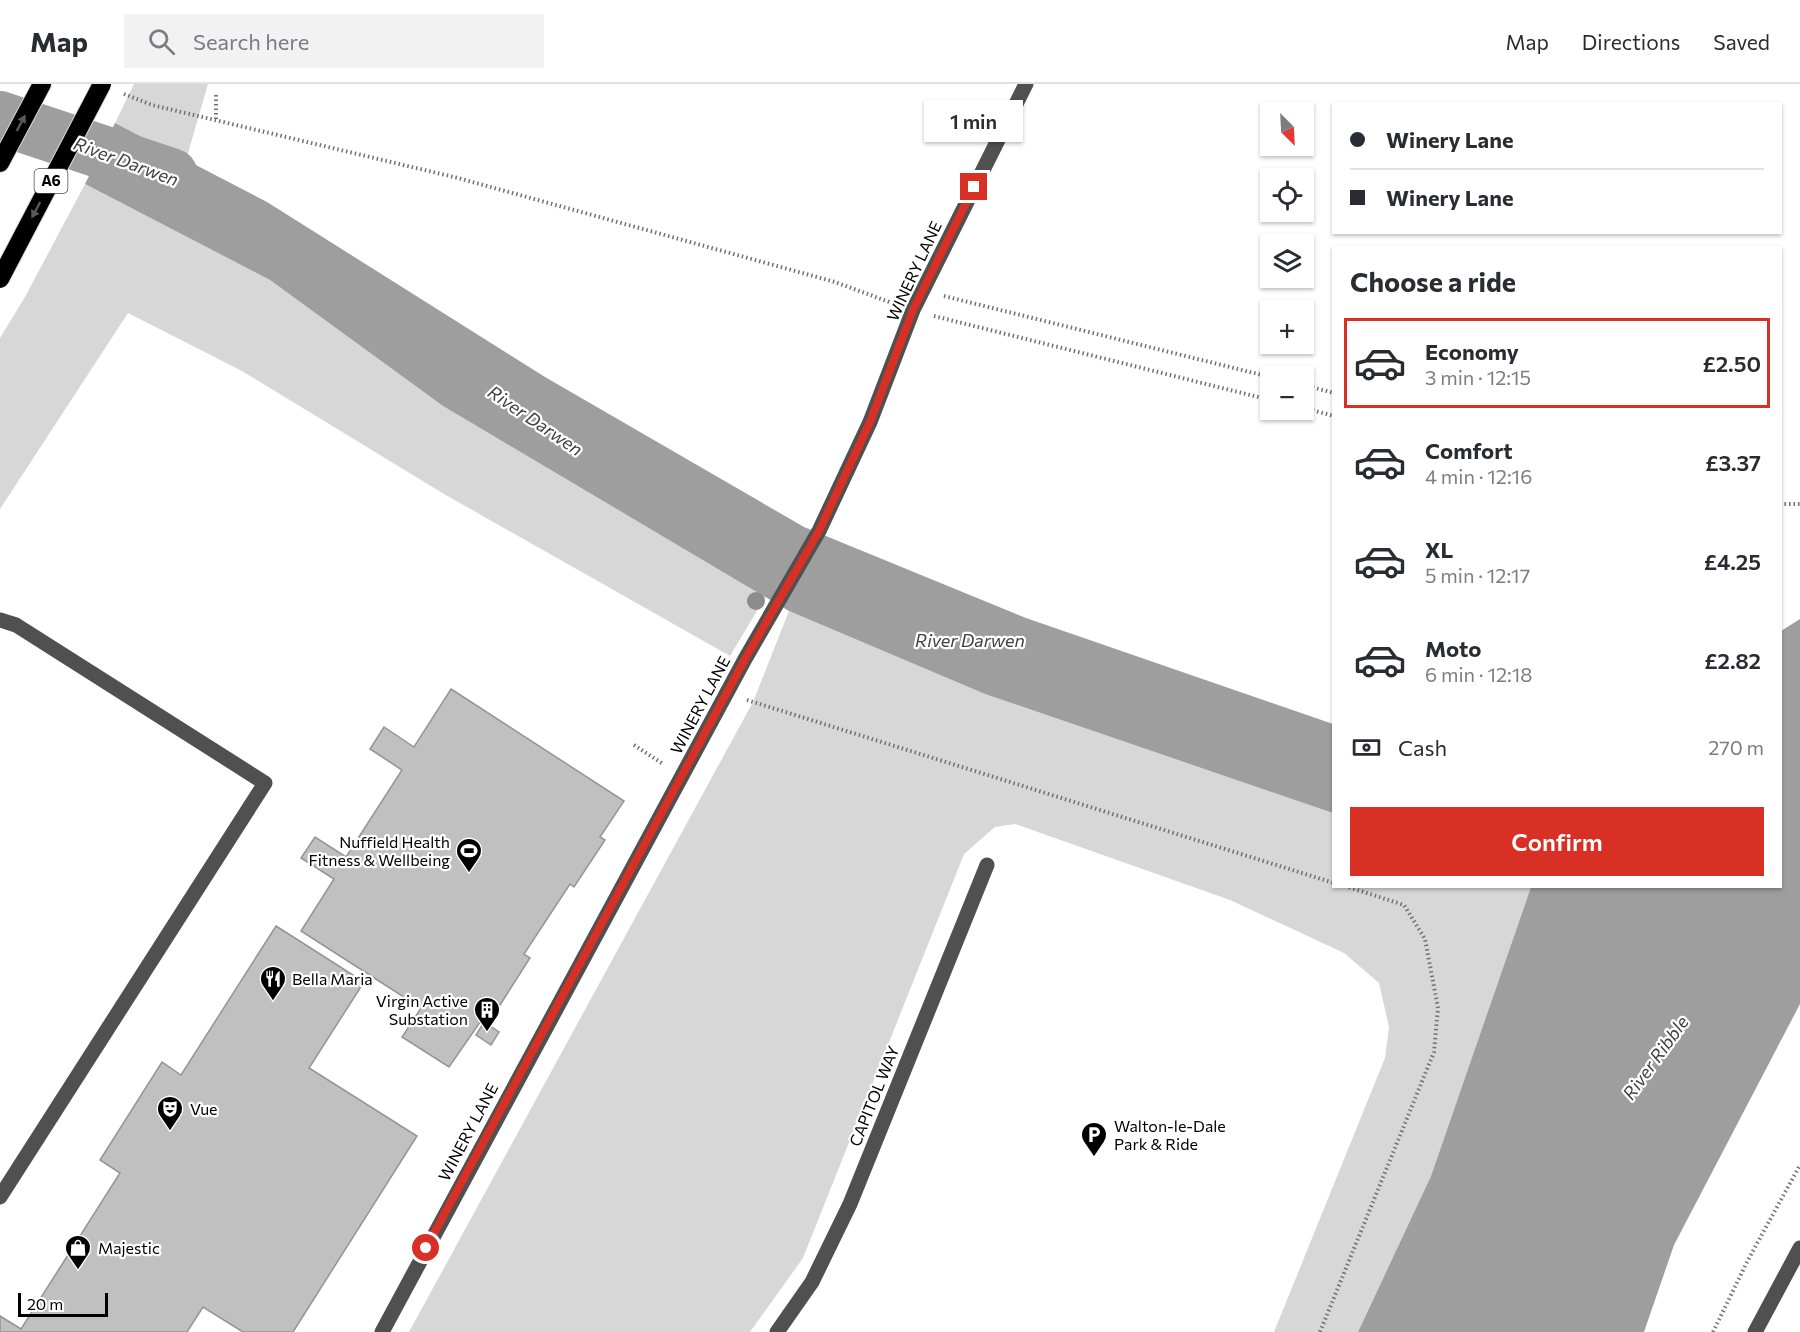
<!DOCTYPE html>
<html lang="en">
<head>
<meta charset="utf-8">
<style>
	body { margin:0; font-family:Commissioner,sans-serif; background:#f2f2f3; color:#2b2b33; height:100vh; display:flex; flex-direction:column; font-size:22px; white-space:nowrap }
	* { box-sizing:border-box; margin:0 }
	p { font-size:20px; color:#7c7c81 }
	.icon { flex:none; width:33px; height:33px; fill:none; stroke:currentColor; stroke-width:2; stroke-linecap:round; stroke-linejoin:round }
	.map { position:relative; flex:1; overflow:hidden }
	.panel { position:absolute; left:1332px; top:162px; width:450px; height:642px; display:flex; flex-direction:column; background:#fff; border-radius:0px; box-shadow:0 2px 4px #0004 }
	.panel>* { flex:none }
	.banner { position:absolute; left:1332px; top:18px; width:450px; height:132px; border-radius:0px; box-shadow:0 2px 4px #0004; display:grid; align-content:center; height:132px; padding:0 18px; background:#fff }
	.needle { width:39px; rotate:156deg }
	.fabs { position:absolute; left:1260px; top:18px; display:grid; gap:12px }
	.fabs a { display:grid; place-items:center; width:54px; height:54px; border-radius:0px; background:#fff; box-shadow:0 2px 4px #0004; font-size:30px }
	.scale { position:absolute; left:18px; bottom:15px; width:90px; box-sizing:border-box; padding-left:6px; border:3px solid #000; border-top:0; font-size:16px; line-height:21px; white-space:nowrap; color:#000; -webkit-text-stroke:4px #fff; paint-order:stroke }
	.end { position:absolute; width:27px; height:27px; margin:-14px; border:8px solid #d93025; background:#fff; box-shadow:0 0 0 3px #fff }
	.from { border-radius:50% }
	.bubble { position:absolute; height:42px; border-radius:0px; background:#fff; box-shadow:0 2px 4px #0004; font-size:20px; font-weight:600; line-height:42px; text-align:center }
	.banner b { display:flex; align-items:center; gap:21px; height:57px; font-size:22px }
	.banner b+b { border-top:2px solid #e1e1e2 }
	.banner i { width:15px; height:15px; background:#2b2b33 }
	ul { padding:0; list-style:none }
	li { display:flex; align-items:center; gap:18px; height:90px; margin:0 12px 9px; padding:0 6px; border:3px solid transparent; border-radius:0px }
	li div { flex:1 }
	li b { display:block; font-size:22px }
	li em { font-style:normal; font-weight:600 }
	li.selected { border-color:#d93025 }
	li>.icon { width:54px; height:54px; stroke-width:1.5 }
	h2 { padding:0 18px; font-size:27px; line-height:72px }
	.pay { display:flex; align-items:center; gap:15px; height:66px; padding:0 18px; font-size:22px }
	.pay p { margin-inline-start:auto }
	.action { display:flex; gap:12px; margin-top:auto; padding:12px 18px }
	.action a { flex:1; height:69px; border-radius:0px; background:#d93025; color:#fff; font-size:24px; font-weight:600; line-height:69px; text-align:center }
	header { display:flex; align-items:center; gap:36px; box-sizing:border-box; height:84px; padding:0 30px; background:#fff; border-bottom:2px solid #e1e1e2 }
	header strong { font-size:28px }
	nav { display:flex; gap:33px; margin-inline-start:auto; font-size:21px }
	.search { width:420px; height:54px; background:#f2f2f3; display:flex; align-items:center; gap:15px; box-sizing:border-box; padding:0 21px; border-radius:0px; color:#7c7c81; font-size:22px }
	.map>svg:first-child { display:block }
	.green { fill:#d7d7d7 }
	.water { fill:#9e9e9e }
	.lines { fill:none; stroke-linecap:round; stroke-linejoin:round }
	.river { stroke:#9e9e9e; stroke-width:54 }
	.building { fill:#c0c0c0; stroke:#949494; stroke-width:1.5 }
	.highway-casing { stroke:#dbdbdb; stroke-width:20 }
	.path { stroke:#727272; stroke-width:4; stroke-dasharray:1.5 3; stroke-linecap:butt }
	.minor { stroke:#505050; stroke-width:15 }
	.highway { stroke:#000; stroke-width:18 }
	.highway-bridge-casing { stroke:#dbdbdb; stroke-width:20; stroke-linecap:butt }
	.highway-bridge { stroke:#000; stroke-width:18 }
	.tree { fill:#8c8c8c }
	.oneway { fill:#595959 }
	.route { stroke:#d93025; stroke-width:8 }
	.labels { text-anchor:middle; stroke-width:4.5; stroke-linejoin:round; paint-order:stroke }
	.shield { fill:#fff; stroke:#4c4c4c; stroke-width:1.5 }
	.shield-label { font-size:15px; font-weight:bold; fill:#000 }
	.street-label { font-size:16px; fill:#000; stroke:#fff }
	.poi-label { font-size:16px; fill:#000; stroke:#fff; text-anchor:start }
	.water-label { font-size:18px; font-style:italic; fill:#3f3f3f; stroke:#fff }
</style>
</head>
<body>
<header>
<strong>Map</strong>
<div class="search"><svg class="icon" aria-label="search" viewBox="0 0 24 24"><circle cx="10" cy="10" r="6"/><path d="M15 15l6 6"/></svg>Search here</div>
<nav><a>Map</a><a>Directions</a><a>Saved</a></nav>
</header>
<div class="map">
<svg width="1800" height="1248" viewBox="0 0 1800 1248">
	<rect width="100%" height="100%" fill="#fff"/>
	<g class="green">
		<polygon points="134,0 208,0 186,76 115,39"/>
		<polygon points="85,100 270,196 443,322 766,512 730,572 444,410 242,287 128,229 0,425 0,254 25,213"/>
		<polygon points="789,527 985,610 1333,729 1334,802 1531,803 1431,1092 1358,1248 1274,1248 1385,974 1389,943 1379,899 1344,869 1230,816 1015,740 995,743 964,770 803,1174 750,1248 409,1248 753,618"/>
	</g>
	<g class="water">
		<polygon points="115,39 267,118 545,293 804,443 1026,534 1333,640 1333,729 985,610 789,527 443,322 270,196 85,100"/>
		<polygon points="1800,535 1800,920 1674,1161 1644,1248 1358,1248 1431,1092 1531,803 1780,802 1781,547"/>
	</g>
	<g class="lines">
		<polyline class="river" points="0,34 171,91"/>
	</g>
	<g class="building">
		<polygon points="451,605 624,717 600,753 605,756 574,803 570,800 524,870 530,874 500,921 494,918 449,983 402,953 421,924 301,847 334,795 301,774 315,753 346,773 402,686 370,665 384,643 414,663"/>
		<polygon points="276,842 364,898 309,984 417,1052 293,1248 243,1248 203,1223 187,1248 0,1248 0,1232 21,1245 120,1089 100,1076 162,978 181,991"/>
		<polygon points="484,938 499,948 491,961 476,951"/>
	</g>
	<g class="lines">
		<defs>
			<polyline id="highway" points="0,79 42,0"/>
		</defs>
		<use href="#highway" class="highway-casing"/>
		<g class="path">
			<polyline points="124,10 152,21 458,94 835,198 892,219"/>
			<polyline points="216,11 216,36"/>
			<polyline points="944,212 1270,293"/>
			<polyline points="934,232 1270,316"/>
			<polyline points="1304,301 1334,309"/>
			<polyline points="1304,324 1334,332"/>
			<polyline points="1780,420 1800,420"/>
			<polyline points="747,616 1334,799"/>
			<polyline points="634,661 663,680"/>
			<polyline points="1320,1248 1434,968 1438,924 1425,855 1404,821 1345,802"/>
			<polyline points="1713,1248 1748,1176 1800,1081"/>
		</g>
		<g class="minor">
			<polyline points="0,536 16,541 265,699 0,1113"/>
			<polyline points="382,1248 745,575 819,447 870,338 913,226 1026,0"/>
			<polyline points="777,1248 812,1198 850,1120 987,781"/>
			<polyline points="1755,1248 1800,1164"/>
		</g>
		<use href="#highway" class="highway"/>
		<defs>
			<polyline id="highway-bridge" points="0,195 102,0"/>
		</defs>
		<use href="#highway-bridge" class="highway-bridge-casing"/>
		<use href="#highway-bridge" class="highway-bridge"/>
	</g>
	<circle class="tree" cx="756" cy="517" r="9"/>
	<defs><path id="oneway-solid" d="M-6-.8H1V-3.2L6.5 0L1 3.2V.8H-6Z" transform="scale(1.5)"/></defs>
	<g class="oneway">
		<use href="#oneway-solid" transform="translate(21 39) rotate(-62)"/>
		<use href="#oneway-solid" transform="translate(36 126) rotate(118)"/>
	</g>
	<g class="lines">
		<polyline class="route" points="426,1164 745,575 819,447 870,338 913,226 974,103"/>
	</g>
	<defs>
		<symbol id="stadium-pin" viewBox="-11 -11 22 30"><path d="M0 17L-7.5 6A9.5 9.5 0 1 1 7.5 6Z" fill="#000" stroke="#fff"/><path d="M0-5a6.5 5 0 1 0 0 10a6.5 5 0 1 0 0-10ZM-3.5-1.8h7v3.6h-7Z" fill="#fff"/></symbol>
		<symbol id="restaurant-pin" viewBox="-11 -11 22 30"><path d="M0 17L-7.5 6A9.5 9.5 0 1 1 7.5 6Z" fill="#000" stroke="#fff"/><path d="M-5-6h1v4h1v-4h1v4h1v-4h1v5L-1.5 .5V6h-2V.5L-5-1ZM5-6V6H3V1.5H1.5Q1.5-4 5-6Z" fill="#fff"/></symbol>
		<symbol id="building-pin" viewBox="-11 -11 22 30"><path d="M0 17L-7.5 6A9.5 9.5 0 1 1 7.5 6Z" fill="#000" stroke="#fff"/><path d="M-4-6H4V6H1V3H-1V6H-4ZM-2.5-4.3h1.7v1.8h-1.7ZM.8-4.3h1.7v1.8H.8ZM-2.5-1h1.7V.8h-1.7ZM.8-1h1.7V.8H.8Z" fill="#fff"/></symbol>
		<symbol id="theatre-pin" viewBox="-11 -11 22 30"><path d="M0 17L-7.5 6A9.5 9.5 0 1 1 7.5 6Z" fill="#000" stroke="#fff"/><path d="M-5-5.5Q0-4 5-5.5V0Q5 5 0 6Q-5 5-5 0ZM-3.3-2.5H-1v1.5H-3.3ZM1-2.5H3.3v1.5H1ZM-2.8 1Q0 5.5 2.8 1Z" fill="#fff"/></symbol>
		<symbol id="parking-pin" viewBox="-11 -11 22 30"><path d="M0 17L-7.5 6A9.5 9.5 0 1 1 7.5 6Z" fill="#000" stroke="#fff"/><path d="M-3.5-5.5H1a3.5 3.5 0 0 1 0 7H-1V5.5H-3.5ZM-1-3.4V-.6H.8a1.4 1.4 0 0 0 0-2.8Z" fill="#fff"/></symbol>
		<symbol id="shop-pin" viewBox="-11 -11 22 30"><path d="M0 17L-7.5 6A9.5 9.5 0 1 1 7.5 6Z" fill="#000" stroke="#fff"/><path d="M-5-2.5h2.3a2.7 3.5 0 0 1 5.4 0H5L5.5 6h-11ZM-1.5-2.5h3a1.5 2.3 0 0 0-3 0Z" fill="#fff"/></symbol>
	</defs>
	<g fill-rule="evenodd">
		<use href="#stadium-pin" x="454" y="752" width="30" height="40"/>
		<use href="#restaurant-pin" x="258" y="880" width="30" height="40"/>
		<use href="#building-pin" x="472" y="911" width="30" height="40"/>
		<use href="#theatre-pin" x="155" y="1010" width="30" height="40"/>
		<use href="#parking-pin" x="1079" y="1036" width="30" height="40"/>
		<use href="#shop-pin" x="63" y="1149" width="30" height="40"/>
	</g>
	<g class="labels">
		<rect class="shield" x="34.5" y="85" width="33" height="24" rx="4.5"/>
		<g class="shield-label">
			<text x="51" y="102">A6</text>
		</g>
		<g class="street-label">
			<text transform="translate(914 187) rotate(-65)" y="6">WINERY LANE</text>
			<text transform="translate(700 621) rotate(-62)" y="6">WINERY LANE</text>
			<text transform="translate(874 1012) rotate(-68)" y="6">CAPITOL WAY</text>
			<text transform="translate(468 1048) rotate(-62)" y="6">WINERY LANE</text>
		</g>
		<g class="poi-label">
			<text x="450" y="764" text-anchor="end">Nuffield Health<tspan x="450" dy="18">Fitness &amp; Wellbeing</tspan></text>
			<text x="292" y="901">Bella Maria</text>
			<text x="468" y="923" text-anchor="end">Virgin Active<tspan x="468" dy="18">Substation</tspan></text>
			<text x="190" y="1031">Vue</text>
			<text x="1114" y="1048">Walton-le-Dale<tspan x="1114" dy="18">Park &amp; Ride</tspan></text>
			<text x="98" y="1170">Majestic</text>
		</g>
		<g class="water-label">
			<text transform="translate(126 78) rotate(20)" y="6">River Darwen</text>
			<text transform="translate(535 337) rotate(34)" y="6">River Darwen</text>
			<text x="970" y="563">River Darwen</text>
			<text transform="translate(1656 974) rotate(-54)" y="6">River Ribble</text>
		</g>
	</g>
</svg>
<div class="fabs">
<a><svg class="needle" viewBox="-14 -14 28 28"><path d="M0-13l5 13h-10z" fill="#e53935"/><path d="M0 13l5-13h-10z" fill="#7c7c81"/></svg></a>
<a><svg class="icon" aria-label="locate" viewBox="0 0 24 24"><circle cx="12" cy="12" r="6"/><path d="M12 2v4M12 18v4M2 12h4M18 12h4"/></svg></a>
<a><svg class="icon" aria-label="layers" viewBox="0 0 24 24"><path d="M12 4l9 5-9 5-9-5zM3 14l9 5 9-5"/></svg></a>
<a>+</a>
<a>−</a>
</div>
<div class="scale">20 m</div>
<i class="end from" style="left:426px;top:1164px"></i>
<i class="end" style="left:974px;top:103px"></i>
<div class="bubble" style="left:924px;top:16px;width:99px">1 min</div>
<div class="banner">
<b><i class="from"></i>Winery Lane</b>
<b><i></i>Winery Lane</b>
</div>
<section class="panel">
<h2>Choose a ride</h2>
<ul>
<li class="selected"><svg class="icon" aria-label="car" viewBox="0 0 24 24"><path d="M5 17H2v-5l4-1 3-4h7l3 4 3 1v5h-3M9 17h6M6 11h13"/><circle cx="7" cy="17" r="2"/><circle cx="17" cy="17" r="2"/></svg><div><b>Economy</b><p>3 min · 12:15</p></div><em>£2.50</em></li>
<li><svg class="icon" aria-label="car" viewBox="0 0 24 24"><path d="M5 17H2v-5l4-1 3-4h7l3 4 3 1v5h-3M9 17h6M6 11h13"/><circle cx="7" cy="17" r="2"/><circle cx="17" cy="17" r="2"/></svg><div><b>Comfort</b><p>4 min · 12:16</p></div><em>£3.37</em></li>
<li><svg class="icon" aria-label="car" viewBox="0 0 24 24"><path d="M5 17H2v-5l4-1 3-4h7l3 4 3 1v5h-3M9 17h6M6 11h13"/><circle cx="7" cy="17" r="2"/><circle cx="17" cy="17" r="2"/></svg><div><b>XL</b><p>5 min · 12:17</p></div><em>£4.25</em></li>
<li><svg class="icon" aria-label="car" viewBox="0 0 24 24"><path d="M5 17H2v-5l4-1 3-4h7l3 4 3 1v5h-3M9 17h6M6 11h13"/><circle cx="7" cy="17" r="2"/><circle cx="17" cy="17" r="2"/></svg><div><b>Moto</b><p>6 min · 12:18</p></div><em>£2.82</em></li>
</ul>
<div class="pay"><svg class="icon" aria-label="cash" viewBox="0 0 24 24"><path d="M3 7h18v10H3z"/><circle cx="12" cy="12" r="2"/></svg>Cash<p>270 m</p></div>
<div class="action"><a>Confirm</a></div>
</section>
</div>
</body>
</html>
